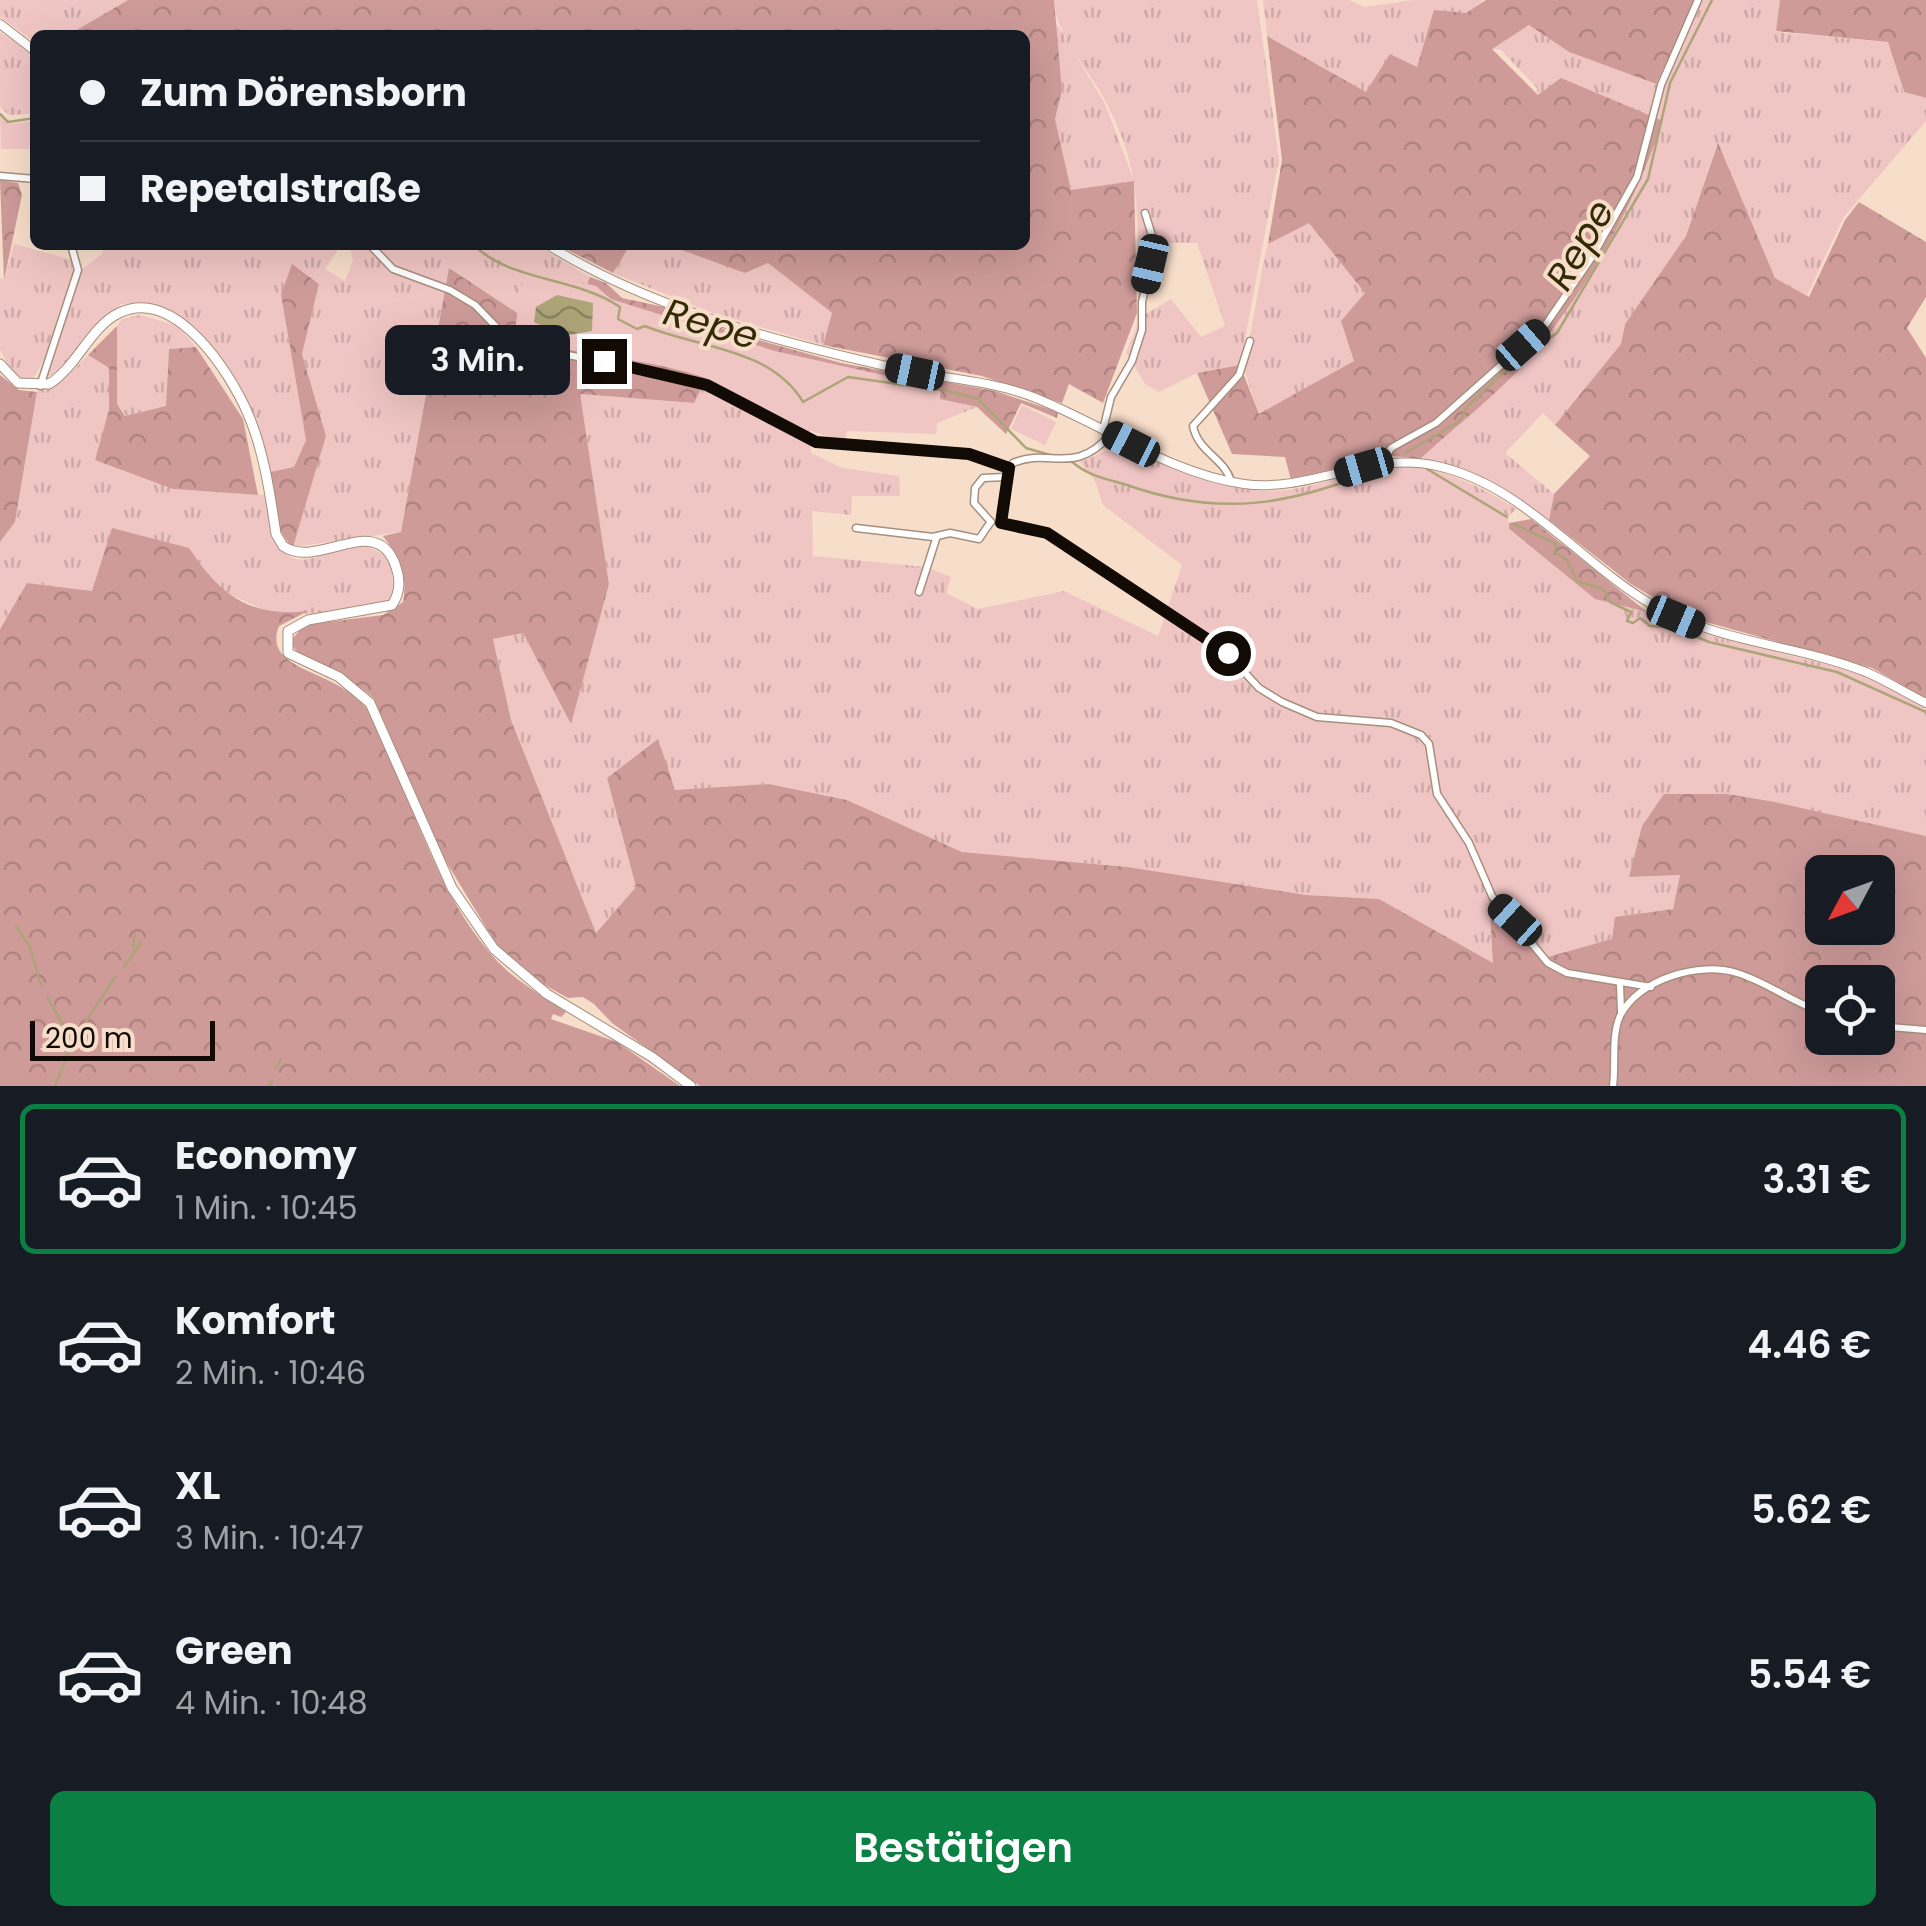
<!DOCTYPE html>
<html lang="de">
<head>
<meta charset="utf-8">
<style>
	body { margin:0; font-family:Poppins,sans-serif; background:#242831; color:#f1f3f6; height:100vh; display:flex; flex-direction:column; font-size:38px; white-space:nowrap }
	* { box-sizing:border-box; margin:0 }
	p { font-size:32px; color:#9ea1a6 }
	.icon { flex:none; width:55px; height:55px; fill:none; stroke:currentColor; stroke-width:2; stroke-linecap:round; stroke-linejoin:round }
	.map { position:relative; height:1086px; overflow:hidden }
	.panel { display:flex; flex-direction:column; background:#171b24; flex:1 }
	.panel>* { flex:none }
	.top-card { position:absolute; left:30px; top:30px; width:1000px; height:220px; border-radius:15px; box-shadow:0 10px 40px #0002; display:grid; align-content:center; height:220px; padding:0 50px; background:#171b24 }
	.needle { width:65px; rotate:229deg }
	.fabs { position:absolute; left:1805px; top:855px; display:grid; gap:20px }
	.fabs a { display:grid; place-items:center; width:90px; height:90px; border-radius:15px; background:#171b24; box-shadow:0 10px 40px #0002; font-size:50px }
	.scale { position:absolute; left:30px; bottom:25px; width:185px; box-sizing:border-box; padding-left:10px; border:5px solid #120a05; border-top:0; font-size:28px; line-height:35px; white-space:nowrap; color:#120a05; -webkit-text-stroke:8px #f7deca; paint-order:stroke }
	.end { position:absolute; width:45px; height:45px; margin:-22px; border:12px solid #120a05; background:#fff; box-shadow:0 0 0 5px #fff }
	.from { border-radius:50% }
	.bubble { position:absolute; height:70px; border-radius:15px; background:#171b24; box-shadow:0 10px 40px #0002; font-size:32px; font-weight:600; line-height:70px; text-align:center }
	.car { position:absolute; width:30px; height:60px; margin:-30px -15px; border-radius:12px; box-shadow:0 0 8px 2px #0007; background:linear-gradient(#222 24%,#8ab4d8 0 40%,#222 0 76%,#8ab4d8 0 86%,#222 0) }
	.top-card b { display:flex; align-items:center; gap:35px; height:95px; font-size:38px }
	.top-card b+b { border-top:2px solid #363941 }
	.top-card i { width:25px; height:25px; background:#f1f3f6 }
	ul { padding:18px 0 0; list-style:none }
	li { display:flex; align-items:center; gap:30px; height:150px; margin:0 20px 15px; padding:0 30px; border:5px solid transparent; border-radius:15px }
	li div { flex:1 }
	li b { display:block; font-size:38px }
	li em { font-style:normal; font-weight:600 }
	li.on { border-color:#0b8043 }
	li>.icon { width:90px; height:90px; stroke-width:1.5 }
	.button { display:flex; gap:20px; margin-top:auto; padding:20px 50px }
	.button a { flex:1; height:115px; border-radius:15px; background:#0b8043; color:#fff; font-size:40px; font-weight:600; line-height:115px; text-align:center }
	.map>svg:first-child { display:block }
	.grass { fill:url(#grass-tufts) }
	.forest { fill:url(#forest-crowns); fill-rule:evenodd }
	.green { fill:#f0c6c4 }
	.water { fill:url(#water-waves) }
	.lines { fill:none; stroke-linecap:round; stroke-linejoin:round }
	.stream { stroke:#ada478; stroke-width:2.5 }
	.minor-casing { stroke:#a68f7d; stroke-width:9 }
	.tertiary-casing { stroke:#a68f7d; stroke-width:10 }
	.secondary-casing { stroke:#a68f7d; stroke-width:11 }
	.minor { stroke:#fff; stroke-width:6 }
	.tertiary { stroke:#fff; stroke-width:8 }
	.secondary { stroke:#fff; stroke-width:9 }
	.route { stroke:#120a05; stroke-width:12 }
	.labels { text-anchor:middle; stroke-width:8; stroke-linejoin:round; paint-order:stroke }
	.water-label { font-size:38px; font-style:italic; fill:#322b05; stroke:#f7deca }
</style>
</head>
<body>
<div class="map">
<svg width="1926" height="1086" viewBox="0 0 1926 1086">
	<defs>
		<pattern id="grass-tufts" width="24" height="20" patternUnits="userSpaceOnUse" patternTransform="scale(2.5)"><rect width="24" height="20" fill="#f0c6c4"/><path d="M3 7l-1-3M5 7V3M7 7l1-3M15 17l-1-3M17 17v-4M19 17l1-3" fill="none" stroke="#cda9a7"/></pattern>
		<pattern id="forest-crowns" width="20" height="18" patternUnits="userSpaceOnUse" patternTransform="scale(2.5)"><rect width="20" height="18" fill="#ce9b99"/><path d="M2 6a3 3 0 1 1 6 0M12 15a3 3 0 1 1 6 0" fill="none" stroke="#b08482"/></pattern>
		<pattern id="water-waves" width="16" height="10" patternUnits="userSpaceOnUse" patternTransform="scale(2.5)"><rect width="16" height="10" fill="#ada478"/><path d="M0 5q4-4 8 0t8 0" fill="none" stroke="#8b8460"/></pattern>
	</defs>
	<rect width="100%" height="100%" fill="#f7deca"/>
	<g class="grass">
		<polygon points="0,0 128,0 68,35 35,35 35,42 0,17"/>
		<path d="M1054,0H1257L1279,159L1240,365L1197,373L1159,392L1145,384L1126,352L1141,317L1171,299L1201,337L1225,326L1197,243H1138C1137,185 1133,155 1106,102C1089,69 1056,37 1054,0Z"/>
		<polygon points="1263,0 1349,0 1364,7 1414,0 1483,0 1417,67 1366,92 1267,36"/>
		<path d="M1697,0H1780L1776,32L1889,42L1903,92L1926,98V121L1843,218L1807,296L1775,278L1717,144L1686,236L1625,324L1621,344L1555,425L1543,413L1505,453L1554,494L1549,520L1476,474L1420,459C1457,425 1501,392 1532,354C1591,283 1632,208 1663,122L1538,96L1537,88L1501,50L1491,49L1529,25L1569,52L1655,84Z"/>
		<polygon points="1055,21 1105,104 1134,181 1071,191 1055,119 1062,90"/>
		<polygon points="0,32 34,54 30,114 9,115 0,107"/>
		<polygon points="0,117 9,124 35,121 35,149 1,149"/>
		<polygon points="1309,222 1365,293 1354,361 1259,415 1244,369 1265,254 1268,244"/>
		<polygon points="14,244 72,260 73,274 46,356 32,381 14,375 0,350 0,278 4,279"/>
		<path d="M106,245H341L325,269L345,281L353,260L349,245H536L590,277L587,288L865,383L977,407L917,431L810,428L811,453L842,468L899,476L900,496H852L851,515L812,511L813,556L926,567L951,577L946,593L978,609L1064,591L1158,636L1182,565L1103,505L1095,481L1080,462L1119,445C1165,465 1214,489 1266,491C1309,492 1345,472 1387,467C1434,461 1478,486 1517,509L1508,516L1509,530L1595,599L1672,619L1706,635L1863,673L1926,709V836L1727,794L1630,877L1680,875L1673,909L1616,917L1613,939L1544,958L1489,901L1494,964L1379,899L1306,895L1128,867L962,852L847,800L769,784L674,791L658,740L607,778L636,887L596,933L511,720L493,638L523,633L570,722L609,584L580,394L693,403L552,336L449,268L401,532L293,547L326,436L302,354L319,284L293,265L281,295L306,440L294,467L270,472C252,402 209,295 121,304L68,365L46,378L81,270L102,254Z"/>
		<polygon points="630,245 668,245 745,272 768,263 832,313 823,345 715,314 613,273"/>
		<polygon points="140,315 178,326 196,347 169,349 166,406 126,416 117,404 117,326 122,319"/>
		<path d="M88,355L109,368V410L173,489L265,495C283,629 342,503 391,563L394,595L386,602L345,612L275,615L214,587L188,548L92,591L27,583L0,628V542L15,522L37,392L65,379Z"/>
	</g>
	<g class="forest">
		<polygon points="128,0 1054,0 1062,90 1055,119 1071,190 1134,181 1137,313 1103,403 1069,384 1062,403 982,376 823,345 832,313 768,263 745,273 668,245 1025,245 1025,35 68,35"/>
		<path d="M1486,0H1697L1656,84L1569,52L1529,25L1492,49L1538,95L1561,78L1663,121C1633,208 1591,283 1533,354C1501,392 1457,425 1420,459L1384,455L1296,481L1291,480L1285,457L1232,454L1197,373L1240,365L1259,414L1354,361L1341,321L1365,293L1309,223L1268,244L1282,160L1267,36L1366,92L1390,54L1417,67L1434,10L1466,13Z"/>
		<polygon points="1780,0 1926,0 1926,98 1904,92 1888,42 1776,31"/>
		<polygon points="1718,143 1775,278 1809,297 1845,220 1859,202 1926,242 1926,297 1907,328 1926,358 1926,698 1872,668 1684,616 1631,584 1549,520 1554,494 1590,456 1555,425 1621,344 1625,324 1686,236"/>
		<polygon points="0,180 18,183 22,195 4,280"/>
		<polygon points="558,245 630,245 613,273"/>
		<path d="M292,264L319,284L302,354L326,436L293,547C273,531 274,496 270,472L294,467L306,440L281,295Z"/>
		<path d="M449,268L552,336L708,375L694,403L580,394L609,584L571,724L523,633L493,639L511,720L596,933L636,887L607,778L658,739L675,790L769,784L847,800L962,852L1128,867L1306,895L1379,899L1493,963L1489,899L1544,958L1612,939L1615,917L1673,909L1680,875L1629,877L1642,826L1664,794H1727L1775,802L1926,836V1086H700L612,1023L594,1004L583,997L568,998L532,978L498,947L442,855L374,699C353,676 302,666 290,642L304,625L383,615L403,602C408,575 399,557 383,536L401,532ZM1822,872H1878V928H1822ZM1822,982H1878V1038H1822Z"/>
		<polygon points="590,277 606,283 622,298 678,310 733,333 841,363 995,391 1058,412 1057,418 1021,403 1006,434 977,407 865,383 609,308 586,287"/>
		<polygon points="117,326 117,404 125,416 166,406 169,349 196,347 243,419 258,495 173,489 95,460 109,410 109,368 88,355"/>
		<polygon points="0,375 19,390 37,392 15,522 0,542"/>
		<polygon points="1531,519 1647,612 1595,599 1509,529 1509,523"/>
		<path d="M112,528L189,548C220,595 250,618 308,611L279,626C260,675 347,668 372,717C413,799 434,893 498,962C518,983 542,995 566,1012L561,1017L553,1014L551,1019L617,1042L680,1086H0V629L27,583L92,591Z"/>
	</g>
	<g class="green">
		<path d="M524,270L596,286L611,299L775,351L941,388L936,434L847,431L845,439C795,434 758,398 711,380C648,356 578,358 514,336Z"/>
		<polygon points="1022,405 1056,422 1045,445 1011,429"/>
	</g>
	<polygon class="water" points="557,295 593,303 592,331 563,336 534,322 536,307"/>
	<g class="lines">
		<g class="stream">
			<polyline points="0,114 8,122 35,118"/>
			<path d="M474,245C509,281 576,277 620,307L618,319L637,329L645,326C698,348 771,348 803,402L848,377L948,391L978,399L1026,448L1050,455"/>
			<polyline points="1405,453 1460,421 1467,407 1500,375 1557,333 1648,179 1670,83 1712,0"/>
			<path d="M1071,461C1090,477 1105,478 1127,485C1220,518 1293,505 1383,467"/>
			<polyline points="1427,469 1507,517"/>
			<polyline points="1514,524 1556,544 1555,552 1567,560 1577,581 1603,589 1610,602 1631,612 1627,621 1633,623 1640,618 1650,626 1675,628 1709,642 1837,672 1926,712"/>
			<polyline points="16,926 30,947 41,986"/>
			<polyline points="133,946 135,933"/>
			<polyline points="124,967 141,942"/>
			<polyline points="47,997 73,1041 55,1086"/>
			<polyline points="75,1038 115,977"/>
			<polyline points="276,1068 281,1059"/>
			<polyline points="269,1086 272,1081"/>
		</g>
		<defs>
			<g id="minor">
				<polyline points="0,176 35,179"/>
				<polyline points="370,245 393,269 450,290 475,305 514,345 680,376 729,396 815,443 969,454 1009,469"/>
				<polyline points="40,386 78,270 71,245"/>
				<polyline points="1103,430 1111,397 1132,361 1142,330 1142,302 1155,245 1145,213"/>
				<path d="M1111,434C1074,477 1050,447 1013,463C1002,479 1007,504 1001,523L1047,533L1221,647L1259,688L1282,702L1317,717L1391,723L1421,735L1429,744L1437,794L1469,843L1492,896L1548,963L1567,973L1651,987"/>
				<polyline points="1383,463 1391,448 1436,423 1544,327 1592,257 1637,177 1661,85 1698,0"/>
				<path d="M1231,481C1224,458 1198,452 1193,426L1239,375L1250,341"/>
				<polyline points="991,522 974,503 975,488 983,478 1006,477"/>
				<polyline points="856,528 933,537 950,533 979,539 990,523"/>
				<polyline points="919,592 937,536"/>
				<polyline points="1620,984 1621,1012"/>
				<polyline points="1878,1026 1926,1030"/>
				<path d="M1613,1086C1616,1065 1611,1036 1620,1016C1638,979 1700,961 1737,973C1767,982 1793,1003 1822,1012"/>
			</g>
			<g id="tertiary">
				<polyline points="0,24 35,51"/>
				<path d="M548,245C651,309 778,342 895,368C939,378 986,380 1028,395C1101,422 1166,473 1244,484C1311,493 1371,450 1437,466C1523,485 1578,561 1651,604C1718,643 1795,644 1866,672C1887,681 1906,693 1926,703"/>
			</g>
			<path id="secondary" d="M0,364L18,383L49,384C77,367 90,327 119,313C175,286 230,372 248,414C264,451 270,494 276,534L283,546C318,571 377,509 396,567C401,581 400,593 392,605L308,620L288,631V653L339,677L370,703L452,888L494,949L547,994L652,1057L691,1086"/>
		</defs>
		<use href="#minor" class="minor-casing"/>
		<use href="#tertiary" class="tertiary-casing"/>
		<use href="#secondary" class="secondary-casing"/>
		<use href="#minor" class="minor"/>
		<use href="#tertiary" class="tertiary"/>
		<use href="#secondary" class="secondary"/>
	</g>
	<g class="lines">
		<polyline class="route" points="604,361 707,385 816,442 969,454 1009,468 1001,523 1047,533 1228,653"/>
	</g>
	<g class="labels">
		<g class="water-label">
			<text transform="translate(1580 245) rotate(-60)" y="13">Repe</text>
			<text transform="translate(711 324) rotate(16)" y="13">Repe</text>
		</g>
	</g>
</svg>
<div class="fabs">
<a><svg class="needle" viewBox="-14 -14 28 28"><path d="M0-13l5 13h-10z" fill="#e53935"/><path d="M0 13l5-13h-10z" fill="#9ea1a6"/></svg></a>
<a><svg class="icon" aria-label="locate" viewBox="0 0 24 24"><circle cx="12" cy="12" r="6"/><path d="M12 2v4M12 18v4M2 12h4M18 12h4"/></svg></a>
</div>
<div class="scale">200 m</div>
<i class="end from" style="left:1228px;top:653px"></i>
<i class="end" style="left:604px;top:361px"></i>
<div class="bubble" style="left:385px;top:325px;width:185px">3 Min.</div>
<i class="car" style="left:1150px;top:264px;rotate:193deg"></i>
<i class="car" style="left:1523px;top:345px;rotate:49deg"></i>
<i class="car" style="left:915px;top:372px;rotate:282deg"></i>
<i class="car" style="left:1131px;top:444px;rotate:297deg"></i>
<i class="car" style="left:1364px;top:467px;rotate:254deg"></i>
<i class="car" style="left:1676px;top:617px;rotate:113deg"></i>
<i class="car" style="left:1515px;top:920px;rotate:312deg"></i>
<div class="top-card">
<b><i class="from"></i>Zum Dörensborn</b>
<b><i></i>Repetalstraße</b>
</div>
</div>
<section class="panel">
<ul>
<li class="on"><svg class="icon" aria-label="car" viewBox="0 0 24 24"><path d="M5 17H2v-5l4-1 3-4h7l3 4 3 1v5h-3M9 17h6M6 11h13"/><circle cx="7" cy="17" r="2"/><circle cx="17" cy="17" r="2"/></svg><div><b>Economy</b><p>1 Min. · 10:45</p></div><em>3.31 €</em></li>
<li><svg class="icon" aria-label="car" viewBox="0 0 24 24"><path d="M5 17H2v-5l4-1 3-4h7l3 4 3 1v5h-3M9 17h6M6 11h13"/><circle cx="7" cy="17" r="2"/><circle cx="17" cy="17" r="2"/></svg><div><b>Komfort</b><p>2 Min. · 10:46</p></div><em>4.46 €</em></li>
<li><svg class="icon" aria-label="car" viewBox="0 0 24 24"><path d="M5 17H2v-5l4-1 3-4h7l3 4 3 1v5h-3M9 17h6M6 11h13"/><circle cx="7" cy="17" r="2"/><circle cx="17" cy="17" r="2"/></svg><div><b>XL</b><p>3 Min. · 10:47</p></div><em>5.62 €</em></li>
<li><svg class="icon" aria-label="car" viewBox="0 0 24 24"><path d="M5 17H2v-5l4-1 3-4h7l3 4 3 1v5h-3M9 17h6M6 11h13"/><circle cx="7" cy="17" r="2"/><circle cx="17" cy="17" r="2"/></svg><div><b>Green</b><p>4 Min. · 10:48</p></div><em>5.54 €</em></li>
</ul>
<div class="button"><a>Bestätigen</a></div>
</section>
</body>
</html>
